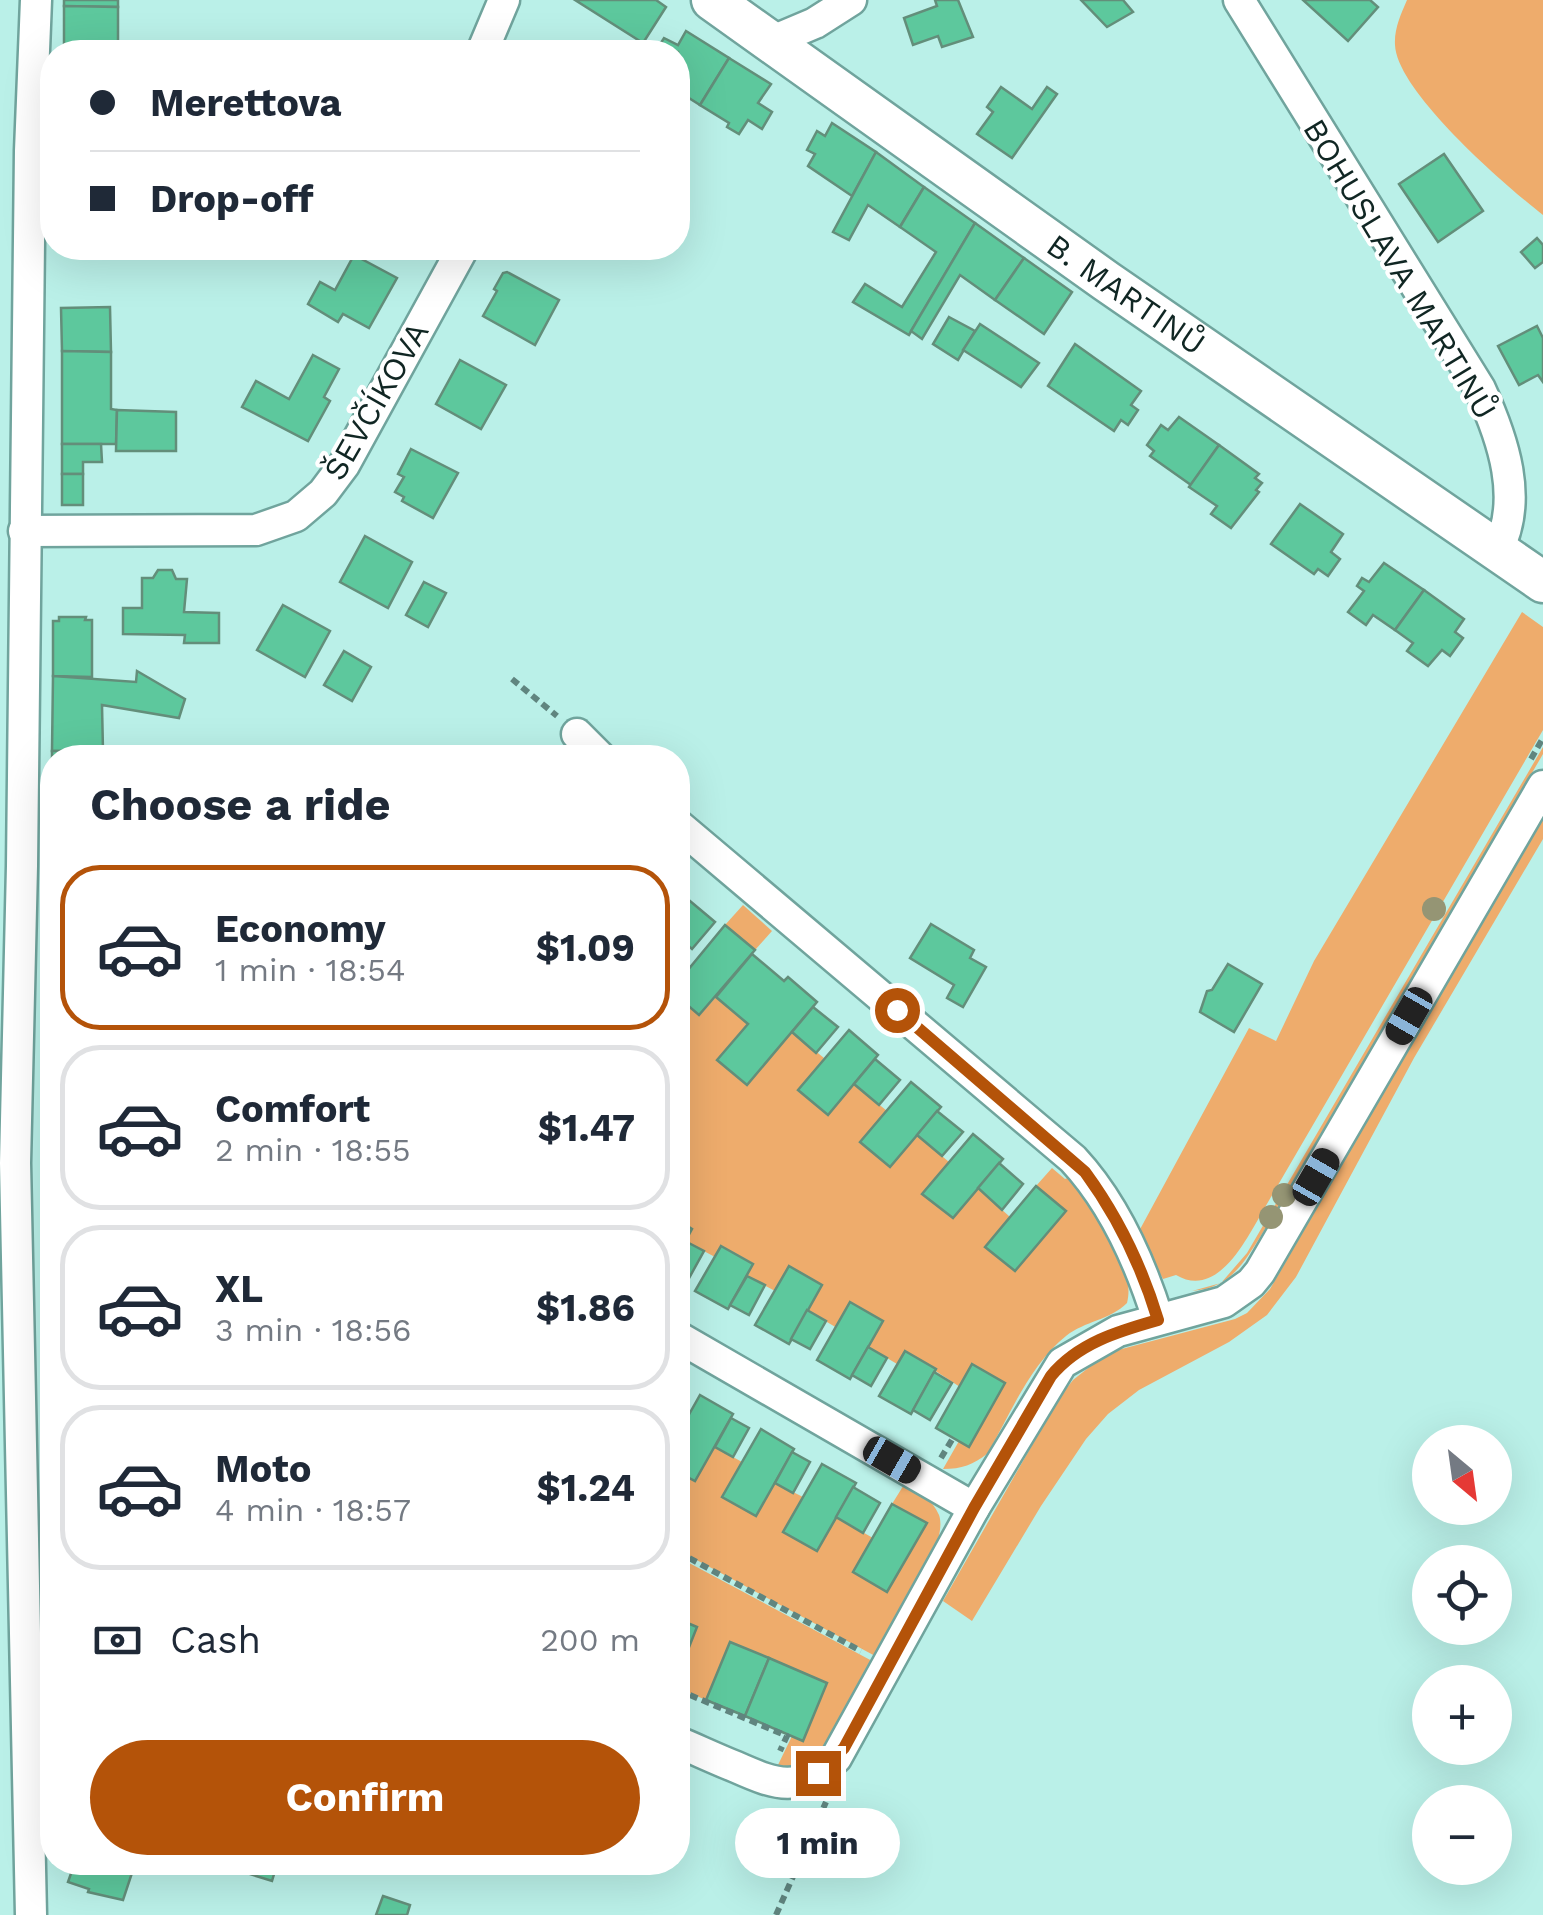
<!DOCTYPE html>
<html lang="en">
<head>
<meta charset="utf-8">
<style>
	body { margin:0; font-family:"Work Sans",sans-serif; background:#f6f6f7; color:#1f2937; height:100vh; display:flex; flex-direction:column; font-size:38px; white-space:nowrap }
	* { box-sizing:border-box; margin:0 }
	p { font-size:32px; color:#747a83 }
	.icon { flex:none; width:55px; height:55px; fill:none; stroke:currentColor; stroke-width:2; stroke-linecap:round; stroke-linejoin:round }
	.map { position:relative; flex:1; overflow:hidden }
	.side { position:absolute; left:40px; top:745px; width:650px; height:1130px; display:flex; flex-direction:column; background:#fff; border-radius:40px; box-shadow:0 10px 40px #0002 }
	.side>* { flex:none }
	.banner { position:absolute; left:40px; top:40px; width:650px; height:220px; border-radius:40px; box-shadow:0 10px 40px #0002; display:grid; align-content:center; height:220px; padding:0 50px; background:#fff }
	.needle { width:65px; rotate:151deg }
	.controls { position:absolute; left:1412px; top:1425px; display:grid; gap:20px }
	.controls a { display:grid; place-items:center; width:100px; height:100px; border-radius:50%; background:#fff; box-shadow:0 10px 40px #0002; font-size:50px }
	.end { position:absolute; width:45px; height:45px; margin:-22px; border:12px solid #b45309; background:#fff; box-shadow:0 0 0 5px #fff }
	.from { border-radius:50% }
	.bubble { position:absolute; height:70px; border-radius:35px; background:#fff; box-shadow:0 10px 40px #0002; font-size:32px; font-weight:700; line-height:70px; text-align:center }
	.car { position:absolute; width:30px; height:60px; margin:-30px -15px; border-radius:12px; box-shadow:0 0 8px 2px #0007; background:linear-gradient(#222 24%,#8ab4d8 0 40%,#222 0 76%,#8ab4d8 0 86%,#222 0) }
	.banner b { display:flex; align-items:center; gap:35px; height:95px; font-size:38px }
	.banner b+b { border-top:2px solid #e0e1e3 }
	.banner i { width:25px; height:25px; background:#1f2937 }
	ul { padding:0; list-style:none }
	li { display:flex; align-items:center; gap:30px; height:165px; margin:0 20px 15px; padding:0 30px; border:5px solid #e0e1e3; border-radius:40px }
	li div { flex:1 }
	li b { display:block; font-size:38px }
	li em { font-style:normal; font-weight:700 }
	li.active { border-color:#b45309 }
	li>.icon { width:90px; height:90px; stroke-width:1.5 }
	h2 { padding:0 50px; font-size:45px; line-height:120px }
	.pay { display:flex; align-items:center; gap:25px; height:110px; padding:0 50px; font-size:38px }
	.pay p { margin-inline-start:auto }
	.button { display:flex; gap:20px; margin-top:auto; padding:20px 50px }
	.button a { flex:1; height:115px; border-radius:60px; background:#b45309; color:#fff; font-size:40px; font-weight:700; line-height:115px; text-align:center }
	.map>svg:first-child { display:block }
	.green { fill:#eeac6c }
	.building { fill:#5dc89d; stroke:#638e7a; stroke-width:2.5 }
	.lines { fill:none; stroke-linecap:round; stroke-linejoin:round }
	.minor-casing { stroke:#70a49d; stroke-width:35 }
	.tertiary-casing { stroke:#70a49d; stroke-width:45 }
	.path { stroke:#60857f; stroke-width:6; stroke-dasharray:8 5; stroke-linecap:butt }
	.minor { stroke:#fff; stroke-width:30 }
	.tertiary { stroke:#fff; stroke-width:40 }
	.tree { fill:#959574 }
	.route { stroke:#b45309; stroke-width:12 }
	.labels { text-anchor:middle; stroke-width:8; stroke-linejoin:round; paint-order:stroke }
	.street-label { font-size:32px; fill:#102623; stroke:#fff }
</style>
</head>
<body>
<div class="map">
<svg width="1543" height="1915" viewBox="0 0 1543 1915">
	<rect width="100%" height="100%" fill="#baf0e8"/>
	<g class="green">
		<path d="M1407,0H1543V215C1506,186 1397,92 1395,45C1394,29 1401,14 1407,0Z"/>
		<path d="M1522,612L1543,627V730L1264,1209C1247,1238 1218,1300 1176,1275L1163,1279L1138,1233L1249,1028L1276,1041L1314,961Z"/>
		<path d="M1543,747V754L1529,778L1531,790L1501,839L1490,845L1262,1234C1243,1264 1230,1288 1192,1291L1221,1283L1247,1253Z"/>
		<polygon points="1543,815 1543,839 1414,1058 1296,1277 1267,1315 1229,1342 1139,1390 1108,1414 1086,1439 1041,1506 972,1621 943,1601 1059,1398 1073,1380 1102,1357 1118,1350 1235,1319 1247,1313 1270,1289 1384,1092 1383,1077 1411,1029 1422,1025"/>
		<polygon points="743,905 772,931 755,950 725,925"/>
		<path d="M678,997L700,1015L716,997L748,1024L717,1060L747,1085L792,1032L824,1058L798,1091L827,1114L854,1084L887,1111L890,1166L917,1135L949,1162L923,1194L953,1218L978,1188L1010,1217L986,1247L1014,1271L1065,1212L1036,1186L1052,1168L1065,1179L1075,1175C1094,1207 1137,1266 1127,1303C1110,1320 1085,1321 1066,1336C1030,1365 1010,1414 988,1453C973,1465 962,1469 943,1469L959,1441L969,1446L1004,1383L960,1387L905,1351L897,1364L807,1310L821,1285L789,1266L775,1291L747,1276L753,1263L722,1246L715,1257L685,1241L692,1229L678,1220Z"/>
		<path d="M715,1447L742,1462L723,1497L755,1516L775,1483L803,1497L784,1532L836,1517L873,1538L853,1572L886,1592L926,1523L892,1504L905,1483C918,1491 933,1500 939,1515C950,1545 893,1627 877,1657L678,1550V1472L695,1481Z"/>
		<path d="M678,1557L874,1662C851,1702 830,1772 777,1767L792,1736L803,1740L827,1683L731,1642L706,1700L678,1688V1675L697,1628L678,1619Z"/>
	</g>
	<g class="building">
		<polygon points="64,0 118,0 118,7 64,6"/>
		<polygon points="575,0 656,0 666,7 643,43"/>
		<polygon points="935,0 958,0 973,37 942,47 938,36 913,45 904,18 937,6"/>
		<polygon points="1081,0 1123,0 1133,12 1107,27"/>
		<polygon points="1303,0 1370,0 1378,7 1348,41"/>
		<polygon points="64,6 118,7 118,52 64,52"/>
		<polygon points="686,31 729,58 700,105 678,91 678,52 655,52 664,38 678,45"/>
		<polygon points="729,58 771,84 758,103 772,112 762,129 748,120 739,134 727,127 729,123 700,105"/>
		<polygon points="1001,87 1032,109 1047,87 1057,94 1012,158 977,134 993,112 987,107"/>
		<polygon points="832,123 876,152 852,196 808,166 815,154 807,150 817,131 825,136"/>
		<polygon points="876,152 924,187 900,227 868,205 849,240 833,232"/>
		<polygon points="1444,154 1483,211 1438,242 1399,184"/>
		<polygon points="924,187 975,223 909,335 853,302 865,284 902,307 936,252 900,227"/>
		<polygon points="975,223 1024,258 995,300 960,275 922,339 911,331"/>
		<polygon points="1537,238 1543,245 1543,262 1535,268 1521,252"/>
		<polygon points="354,255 397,278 369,328 343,314 338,322 308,304 320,282 335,290"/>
		<polygon points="1024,258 1072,292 1044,334 995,300"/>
		<polygon points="507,272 559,300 535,345 483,316 497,291 494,289 503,273"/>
		<polygon points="110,307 111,352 62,351 61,308"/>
		<polygon points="949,317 975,331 958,360 933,344"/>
		<polygon points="980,324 1039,363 1021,387 963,350"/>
		<polygon points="1537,326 1543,338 1543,382 1538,375 1519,385 1498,346"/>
		<polygon points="1075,344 1141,391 1131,405 1138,410 1128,425 1121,420 1114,431 1048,386"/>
		<polygon points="62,351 111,352 111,409 117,410 116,444 62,444"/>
		<polygon points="313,355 339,369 324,397 330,401 308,441 242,407 256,381 289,399"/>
		<polygon points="460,360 506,385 481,429 436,404"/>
		<polygon points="117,410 176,412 176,451 116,451"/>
		<polygon points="1179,417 1219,445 1191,485 1150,456 1154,451 1147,445 1161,425 1168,430"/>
		<polygon points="62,444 101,444 102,462 83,462 83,474 62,474"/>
		<polygon points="1219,445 1259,474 1255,478 1262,483 1256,490 1259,492 1231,528 1211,514 1217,506 1189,487"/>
		<polygon points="411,449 458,473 433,518 402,501 404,497 395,492 404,477 398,474"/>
		<rect x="62" y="474" width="21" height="31"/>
		<polygon points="1300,504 1343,534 1331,552 1340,559 1328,576 1318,569 1314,574 1271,544"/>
		<polygon points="365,536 412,562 388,608 340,582"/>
		<polygon points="1384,563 1424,590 1395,630 1373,615 1366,625 1348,612 1364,591 1357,586 1362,578 1369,582"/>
		<polygon points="158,570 172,570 176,579 187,579 184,612 219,613 219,643 184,643 185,635 123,634 123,608 142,608 142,578 153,578"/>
		<polygon points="424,582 446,593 428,627 406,615"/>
		<polygon points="1424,590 1464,619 1455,632 1463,638 1450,656 1442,650 1428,666 1407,651 1413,643 1395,630"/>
		<polygon points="283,605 330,631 305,677 257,650"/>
		<polygon points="59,617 86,617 85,620 92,620 92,677 53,676 53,621 59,621"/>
		<polygon points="344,651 371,667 352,701 324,685"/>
		<polygon points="137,671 185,699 179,718 102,705 103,751 52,751 53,676 136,682"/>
		<polygon points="52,751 99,751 99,758 52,758 52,817"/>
		<polygon points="690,901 715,922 692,949 678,937 678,916"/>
		<polygon points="931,924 974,950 970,958 986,967 963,1007 947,998 954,985 910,958"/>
		<polygon points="725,925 755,950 699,1015 678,997 678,982"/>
		<polygon points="752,954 784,981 788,977 817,1002 747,1085 717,1060 748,1024 716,997"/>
		<polygon points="1228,964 1262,984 1234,1032 1200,1012 1207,991 1212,990"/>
		<polygon points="813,1007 838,1027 816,1053 792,1032"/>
		<polygon points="849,1030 878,1055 828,1115 798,1090"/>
		<polygon points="875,1059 900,1080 879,1105 854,1084"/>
		<polygon points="911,1082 941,1107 890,1167 860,1142"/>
		<polygon points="937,1111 963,1132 942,1156 917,1135"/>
		<polygon points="973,1134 1003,1159 953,1218 922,1194"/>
		<polygon points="999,1163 1023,1184 1002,1210 978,1188"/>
		<polygon points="1036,1186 1066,1211 1015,1271 985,1247"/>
		<polygon points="678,1220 692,1229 678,1255"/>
		<polygon points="685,1241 704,1251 688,1280 678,1274 678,1255"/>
		<polygon points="721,1246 753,1264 728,1309 695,1291"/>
		<polygon points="789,1266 822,1285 789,1344 755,1325"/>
		<polygon points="747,1276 765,1285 749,1315 730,1305"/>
		<polygon points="850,1302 883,1321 850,1379 817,1360"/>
		<polygon points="807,1310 826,1321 810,1349 791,1339"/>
		<polygon points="868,1347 887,1358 871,1386 852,1375"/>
		<polygon points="905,1351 936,1369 911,1414 879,1396"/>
		<polygon points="972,1364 1005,1383 969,1447 936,1428"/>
		<polygon points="934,1372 952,1383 930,1420 913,1410"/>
		<polygon points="700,1395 733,1414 695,1481 678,1472 678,1434"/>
		<polygon points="731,1418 749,1428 733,1457 715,1447"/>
		<rect x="49" y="1420" width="3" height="87"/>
		<polygon points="761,1429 794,1449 756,1516 722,1497"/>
		<polygon points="792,1452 810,1462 793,1493 775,1483"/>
		<polygon points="822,1464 856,1483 817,1551 783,1532"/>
		<polygon points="853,1487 880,1503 863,1533 836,1517"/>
		<polygon points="892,1504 927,1523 887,1592 853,1572"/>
		<polygon points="49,1528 52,1528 52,1600 48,1600"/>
		<polygon points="678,1619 697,1627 678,1675"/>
		<polygon points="730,1642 769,1658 745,1716 706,1700"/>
		<polygon points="769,1658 827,1683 803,1741 745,1716"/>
		<rect x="47" y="1710" width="5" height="70"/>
		<polygon points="75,1862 123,1862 134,1867 123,1900 88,1892 89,1889 68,1882"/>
		<polygon points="236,1862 272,1862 277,1864 272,1881 234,1869"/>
		<polygon points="383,1896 410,1905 407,1915 376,1915"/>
	</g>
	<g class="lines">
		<defs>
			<g id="minor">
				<path d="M1239,0L1480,389C1503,439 1524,500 1497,551"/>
				<polyline points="770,42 815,23 851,0"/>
				<polyline points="482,52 504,0"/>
				<polyline points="24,531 256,530 296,516 323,493 344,465 463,248"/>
				<polyline points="577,734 601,758"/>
				<path d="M678,825L1073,1159C1114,1203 1140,1262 1158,1319"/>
				<polyline points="678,1337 974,1508"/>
				<path d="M678,1742C697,1750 716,1759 736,1767C779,1786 798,1793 836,1758L974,1508L1062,1363L1118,1331L1224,1302L1251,1283L1260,1272L1543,786"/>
				<polyline points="31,1915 15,1163 22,866 30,151 36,0"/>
			</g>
			<g id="tertiary">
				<path id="s1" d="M712,0L1106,281L1543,582"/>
			</g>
		</defs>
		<use href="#minor" class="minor-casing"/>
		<use href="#tertiary" class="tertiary-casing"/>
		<g class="path">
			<polyline points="512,679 557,716"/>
			<polyline points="1531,759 1543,738"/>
			<polyline points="941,1458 953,1438"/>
			<polyline points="678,1552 861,1651"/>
			<polyline points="678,1690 787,1736 780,1751"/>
			<polyline points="776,1915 826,1802"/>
		</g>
		<use href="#minor" class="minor"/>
		<use href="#tertiary" class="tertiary"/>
	</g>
	<g class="tree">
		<circle cx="1434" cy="909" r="12"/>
		<circle cx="1284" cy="1195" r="12"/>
		<circle cx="1271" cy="1217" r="12"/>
	</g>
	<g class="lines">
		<path class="route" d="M818,1773L844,1748L974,1508L1051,1376C1078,1343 1119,1331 1158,1320C1142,1267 1118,1217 1085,1172L897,1010"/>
	</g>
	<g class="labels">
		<g class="street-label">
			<text transform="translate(1400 269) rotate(59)" y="11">BOHUSLAVA MARTINŮ</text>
			<text dy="11" stroke="none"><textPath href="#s1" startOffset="508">B. MARTINŮ</textPath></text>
			<text transform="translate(376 401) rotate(-60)" y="11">ŠEVČÍKOVA</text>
		</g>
	</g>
</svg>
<div class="controls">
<a><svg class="needle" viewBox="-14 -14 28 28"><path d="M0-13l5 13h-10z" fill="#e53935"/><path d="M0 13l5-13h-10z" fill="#747a83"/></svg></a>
<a><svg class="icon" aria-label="locate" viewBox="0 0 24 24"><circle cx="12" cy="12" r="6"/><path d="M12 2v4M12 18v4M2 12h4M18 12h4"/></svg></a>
<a>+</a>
<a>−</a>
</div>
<i class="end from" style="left:897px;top:1010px"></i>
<i class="end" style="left:818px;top:1773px"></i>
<div class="bubble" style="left:735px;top:1808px;width:165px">1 min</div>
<i class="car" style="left:1409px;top:1016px;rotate:210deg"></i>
<i class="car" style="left:1316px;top:1177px;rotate:30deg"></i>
<i class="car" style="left:892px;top:1460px;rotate:120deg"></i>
<div class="banner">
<b><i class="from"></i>Merettova</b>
<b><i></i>Drop-off</b>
</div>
<section class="side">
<h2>Choose a ride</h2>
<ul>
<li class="active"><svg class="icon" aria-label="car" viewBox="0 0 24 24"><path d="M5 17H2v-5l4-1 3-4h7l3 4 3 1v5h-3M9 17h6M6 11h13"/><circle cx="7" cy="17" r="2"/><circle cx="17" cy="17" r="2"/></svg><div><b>Economy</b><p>1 min · 18:54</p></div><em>$1.09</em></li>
<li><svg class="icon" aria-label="car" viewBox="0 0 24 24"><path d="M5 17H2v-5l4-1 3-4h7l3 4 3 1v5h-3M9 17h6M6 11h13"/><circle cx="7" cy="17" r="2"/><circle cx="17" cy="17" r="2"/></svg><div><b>Comfort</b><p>2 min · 18:55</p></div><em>$1.47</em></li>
<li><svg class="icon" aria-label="car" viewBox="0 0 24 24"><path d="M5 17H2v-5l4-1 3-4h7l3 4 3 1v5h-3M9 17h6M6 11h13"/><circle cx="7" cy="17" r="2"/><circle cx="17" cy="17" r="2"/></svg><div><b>XL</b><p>3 min · 18:56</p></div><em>$1.86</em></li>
<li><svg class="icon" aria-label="car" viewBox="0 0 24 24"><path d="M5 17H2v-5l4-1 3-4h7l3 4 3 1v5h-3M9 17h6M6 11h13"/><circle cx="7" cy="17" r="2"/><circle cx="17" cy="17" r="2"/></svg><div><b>Moto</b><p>4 min · 18:57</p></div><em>$1.24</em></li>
</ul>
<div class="pay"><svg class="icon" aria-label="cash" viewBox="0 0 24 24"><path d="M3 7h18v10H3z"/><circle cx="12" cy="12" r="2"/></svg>Cash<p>200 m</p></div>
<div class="button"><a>Confirm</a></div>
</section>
</div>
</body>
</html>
